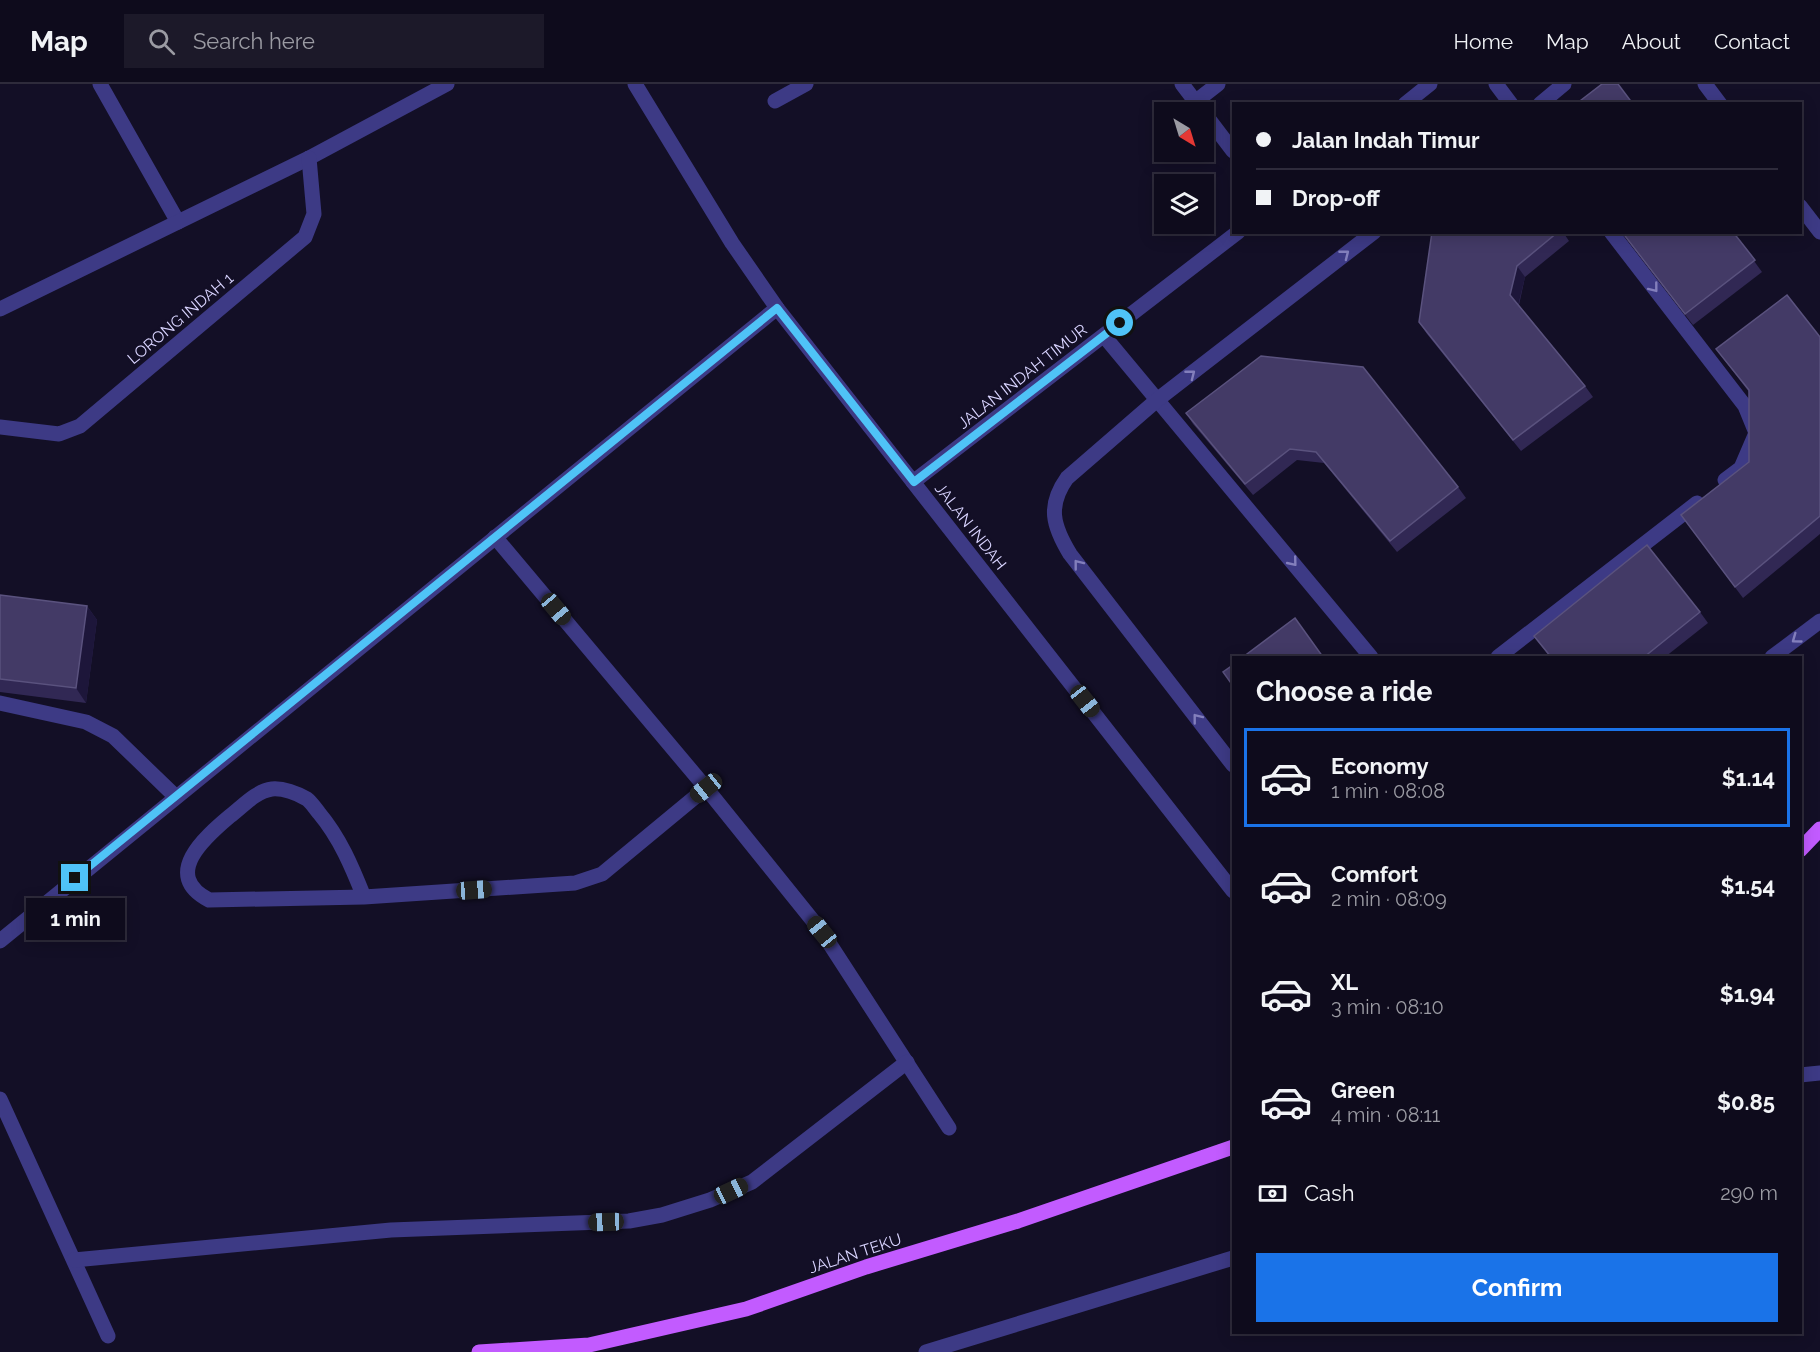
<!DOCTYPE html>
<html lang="en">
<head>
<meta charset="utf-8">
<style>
	body { margin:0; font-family:Raleway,sans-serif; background:#1c1929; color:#f1f3f6; height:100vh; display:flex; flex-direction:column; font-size:22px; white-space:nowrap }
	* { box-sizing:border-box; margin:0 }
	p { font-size:20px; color:#9b9ba3 }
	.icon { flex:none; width:33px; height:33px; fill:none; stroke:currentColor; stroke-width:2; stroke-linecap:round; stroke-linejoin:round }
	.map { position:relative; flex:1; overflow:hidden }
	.panel { position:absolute; left:1232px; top:572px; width:570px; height:678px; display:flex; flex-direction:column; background:#0e0b1c; border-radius:0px; box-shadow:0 3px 15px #0003,0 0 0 2px #2e2b3b }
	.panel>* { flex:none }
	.top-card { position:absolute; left:1232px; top:18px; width:570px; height:132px; border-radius:0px; box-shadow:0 3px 15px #0003,0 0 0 2px #2e2b3b; display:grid; align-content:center; height:132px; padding:0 24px; background:#0e0b1c }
	.needle { width:39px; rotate:142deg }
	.fabs { position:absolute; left:1154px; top:18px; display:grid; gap:12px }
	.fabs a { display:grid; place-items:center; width:60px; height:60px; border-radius:0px; background:#0e0b1c; box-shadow:0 3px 15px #0003,0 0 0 2px #2e2b3b; font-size:30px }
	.end { position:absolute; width:27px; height:27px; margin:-14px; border:8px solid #4fc3f7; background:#111; box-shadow:0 0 0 3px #111 }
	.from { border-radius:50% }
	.bubble { position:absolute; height:42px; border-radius:0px; background:#0e0b1c; box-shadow:0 3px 15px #0003,0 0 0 2px #2e2b3b; font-size:20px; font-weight:700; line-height:42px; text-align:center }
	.car { position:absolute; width:18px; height:36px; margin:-18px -9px; border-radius:8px; box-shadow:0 0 4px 2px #0007; background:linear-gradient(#222 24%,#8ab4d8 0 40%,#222 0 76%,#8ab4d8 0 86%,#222 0) }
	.top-card b { display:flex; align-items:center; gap:21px; height:57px; font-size:22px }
	.top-card b+b { border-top:2px solid #2e2b3b }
	.top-card i { width:15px; height:15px; background:#f1f3f6 }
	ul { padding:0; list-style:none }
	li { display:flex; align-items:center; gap:18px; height:99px; margin:0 12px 9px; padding:0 12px; border:3px solid transparent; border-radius:0px }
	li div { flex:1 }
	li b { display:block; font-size:22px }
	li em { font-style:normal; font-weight:700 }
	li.selected { border-color:#1a73e8 }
	li>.icon { width:54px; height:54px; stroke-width:1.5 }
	h2 { padding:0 24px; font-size:27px; line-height:72px }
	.pay { display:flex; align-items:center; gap:15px; height:66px; padding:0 24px; font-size:22px }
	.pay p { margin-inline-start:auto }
	.cta { display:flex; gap:12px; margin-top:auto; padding:12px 24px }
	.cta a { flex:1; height:69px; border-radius:0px; background:#1a73e8; color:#fff; font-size:24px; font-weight:700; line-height:69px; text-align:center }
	header { display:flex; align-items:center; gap:36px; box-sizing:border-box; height:84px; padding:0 30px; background:#0e0b1c; border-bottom:2px solid #2e2b3b }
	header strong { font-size:28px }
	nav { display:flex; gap:33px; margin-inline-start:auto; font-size:21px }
	.search { width:420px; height:54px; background:#1c1929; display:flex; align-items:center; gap:15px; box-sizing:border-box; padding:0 21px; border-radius:0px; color:#9b9ba3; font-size:22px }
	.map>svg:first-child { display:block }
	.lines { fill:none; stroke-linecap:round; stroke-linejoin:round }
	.minor { stroke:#3d3a85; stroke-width:15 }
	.major { stroke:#c25bff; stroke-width:15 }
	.wall { fill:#312854 }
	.shaded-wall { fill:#1d163a }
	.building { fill:#433a66; stroke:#5a527e; stroke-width:1.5 }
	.oneway { stroke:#837fbc }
	.route { stroke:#4fc3f7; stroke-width:8 }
	.labels { text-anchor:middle; stroke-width:4.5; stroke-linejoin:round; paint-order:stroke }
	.street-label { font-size:16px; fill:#d9d4ff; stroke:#130f26 }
</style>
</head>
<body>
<header>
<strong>Map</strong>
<div class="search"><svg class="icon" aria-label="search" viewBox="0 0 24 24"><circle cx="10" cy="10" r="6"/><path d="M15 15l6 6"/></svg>Search here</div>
<nav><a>Home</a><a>Map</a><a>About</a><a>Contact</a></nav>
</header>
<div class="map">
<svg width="1820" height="1268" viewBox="0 0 1820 1268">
	<rect width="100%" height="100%" fill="#130f26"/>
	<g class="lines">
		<g class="minor">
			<polyline points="100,0 178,138"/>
			<polyline points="635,0 732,159 777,224 1233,807"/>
			<polyline points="1182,0 1233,67"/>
			<polyline points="1496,0 1511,20"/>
			<polyline points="1705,0 1720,20"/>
			<polyline points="775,17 806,0"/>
			<polyline points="1195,18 1218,0"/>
			<polyline points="1405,20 1430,0"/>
			<polyline points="1540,20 1564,0"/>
			<polyline points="1800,122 1820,148"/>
			<polyline points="1611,148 1745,322 1756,349 1741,384 1725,396"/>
			<polyline points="0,225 309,74 447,0"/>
			<polyline points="1104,252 1371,573"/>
			<polyline points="0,343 59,350 80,342 305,153 314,130 309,74"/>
			<polyline points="913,398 1238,148"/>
			<polyline points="495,453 706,704 822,848 949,1044"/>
			<polyline points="1498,573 1697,419"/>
			<polyline points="1772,573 1820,537"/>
			<polyline points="0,619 86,638 113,652 176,713"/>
			<path d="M1233,681L1070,470C1053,442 1047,422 1067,394L1157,316L1374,148"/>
			<path d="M364,813C352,783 340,754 319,729C315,724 311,718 307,715C297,709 283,704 272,705C256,707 242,723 230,732C205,753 161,791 209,816L364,813L575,799L602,790L706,704"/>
			<polyline points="0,857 777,224"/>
			<polyline points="1800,991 1820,989"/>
			<polyline points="0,1015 108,1252"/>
			<polyline points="74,1176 391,1146 629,1137 662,1131 710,1116 752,1098 907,978"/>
			<polyline points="926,1268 1233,1174"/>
		</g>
		<g class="major">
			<polyline points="1800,766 1820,745"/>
			<polyline points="479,1268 589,1261 746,1225 866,1183 1018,1137 1233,1063"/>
		</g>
	</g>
	<g class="wall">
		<polygon points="1432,148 1563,148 1569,157 1525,193 1519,221 1585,302 1593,313 1521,367 1427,250 1419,238"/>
		<polygon points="1621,148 1733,148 1762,188 1693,241"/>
		<polygon points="1820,253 1820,450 1743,514 1689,442 1749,378 1749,308 1716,265"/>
		<polygon points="1186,329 1458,403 1466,414 1397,468 1324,379 1297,376 1253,411 1193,340"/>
		<polygon points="0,511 87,522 97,536 86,619 0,608"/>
		<polygon points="1700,528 1708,539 1665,573 1550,573 1534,552"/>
	</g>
	<g class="shaded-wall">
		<polygon points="1517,182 1525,193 1518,222 1510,211"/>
		<polygon points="87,522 97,536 86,619 76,604"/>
	</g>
	<g class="building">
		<polygon points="1602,0 1618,0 1633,20 1576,20"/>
		<polygon points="1432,148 1558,148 1517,182 1510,211 1585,302 1513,356 1419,238"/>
		<polygon points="1622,148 1733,148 1755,176 1685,230"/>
		<polygon points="1787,211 1820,253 1820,432 1735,503 1681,431 1749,378 1749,306 1716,265"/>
		<polygon points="1261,272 1363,283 1458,403 1390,457 1316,368 1290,365 1245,400 1186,329"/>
		<polygon points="1647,461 1700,528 1644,573 1551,573 1534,552"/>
		<polygon points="0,511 87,522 76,604 0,595"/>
		<polygon points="1295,534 1323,573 1243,573"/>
		<polygon points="1233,581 1233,602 1223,588"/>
	</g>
	<defs><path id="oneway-chevron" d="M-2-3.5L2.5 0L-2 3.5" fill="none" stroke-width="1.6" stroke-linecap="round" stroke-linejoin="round" transform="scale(1.5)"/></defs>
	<g class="oneway">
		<use href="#oneway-chevron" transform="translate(1345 170) rotate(-38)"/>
		<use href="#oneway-chevron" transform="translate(1654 204) rotate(52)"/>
		<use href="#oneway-chevron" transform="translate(1191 290) rotate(-38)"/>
		<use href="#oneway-chevron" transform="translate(1293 478) rotate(51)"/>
		<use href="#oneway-chevron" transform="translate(1078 480) rotate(-128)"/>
		<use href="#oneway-chevron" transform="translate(1796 555) rotate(144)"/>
		<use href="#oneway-chevron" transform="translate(1197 634) rotate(-128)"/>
	</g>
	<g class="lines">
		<polyline class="route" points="75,794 777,224 914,398 1120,239"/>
	</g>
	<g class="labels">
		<g class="street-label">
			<text transform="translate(180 234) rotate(-40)" y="6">LORONG INDAH 1</text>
			<text transform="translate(1022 292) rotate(-38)" y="6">JALAN INDAH TIMUR</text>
			<text transform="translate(971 442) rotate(52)" y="6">JALAN INDAH</text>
			<text transform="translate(855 1169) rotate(-18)" y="6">JALAN TEKU</text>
		</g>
	</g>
</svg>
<div class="fabs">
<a><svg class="needle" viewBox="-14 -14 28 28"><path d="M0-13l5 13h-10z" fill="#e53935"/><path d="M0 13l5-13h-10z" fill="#9b9ba3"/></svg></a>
<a><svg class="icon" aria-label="layers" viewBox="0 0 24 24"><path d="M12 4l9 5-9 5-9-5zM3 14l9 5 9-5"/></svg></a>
</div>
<i class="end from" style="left:1120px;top:239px"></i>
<i class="end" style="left:75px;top:794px"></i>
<div class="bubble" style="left:26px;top:814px;width:99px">1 min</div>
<i class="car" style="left:556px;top:525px;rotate:140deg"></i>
<i class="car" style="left:1085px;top:617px;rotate:142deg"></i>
<i class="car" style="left:706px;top:704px;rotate:231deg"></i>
<i class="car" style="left:474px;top:806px;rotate:86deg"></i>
<i class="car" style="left:822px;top:848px;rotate:321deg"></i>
<i class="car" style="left:731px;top:1107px;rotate:65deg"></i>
<i class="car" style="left:606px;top:1138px;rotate:268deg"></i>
<div class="top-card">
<b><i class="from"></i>Jalan Indah Timur</b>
<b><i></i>Drop-off</b>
</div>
<section class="panel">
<h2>Choose a ride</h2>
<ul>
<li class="selected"><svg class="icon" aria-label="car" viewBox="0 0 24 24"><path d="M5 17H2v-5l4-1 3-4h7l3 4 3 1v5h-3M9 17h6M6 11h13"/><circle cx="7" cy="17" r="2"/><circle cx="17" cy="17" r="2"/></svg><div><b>Economy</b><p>1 min · 08:08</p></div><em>$1.14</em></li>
<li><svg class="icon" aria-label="car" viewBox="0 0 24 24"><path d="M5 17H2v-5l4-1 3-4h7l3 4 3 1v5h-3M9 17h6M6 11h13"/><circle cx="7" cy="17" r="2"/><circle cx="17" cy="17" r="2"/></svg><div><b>Comfort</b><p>2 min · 08:09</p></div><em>$1.54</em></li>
<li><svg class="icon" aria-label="car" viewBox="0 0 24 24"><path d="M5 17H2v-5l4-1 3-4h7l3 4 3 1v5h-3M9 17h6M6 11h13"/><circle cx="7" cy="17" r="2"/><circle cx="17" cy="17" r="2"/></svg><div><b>XL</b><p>3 min · 08:10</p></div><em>$1.94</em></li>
<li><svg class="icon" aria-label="car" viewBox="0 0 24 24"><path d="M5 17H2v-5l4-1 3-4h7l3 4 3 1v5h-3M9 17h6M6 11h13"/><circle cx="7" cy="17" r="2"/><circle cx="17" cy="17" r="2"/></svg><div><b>Green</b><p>4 min · 08:11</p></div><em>$0.85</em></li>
</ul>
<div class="pay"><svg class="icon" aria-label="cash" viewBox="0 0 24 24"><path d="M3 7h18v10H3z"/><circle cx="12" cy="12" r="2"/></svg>Cash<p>290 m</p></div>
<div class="cta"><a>Confirm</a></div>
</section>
</div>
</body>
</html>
